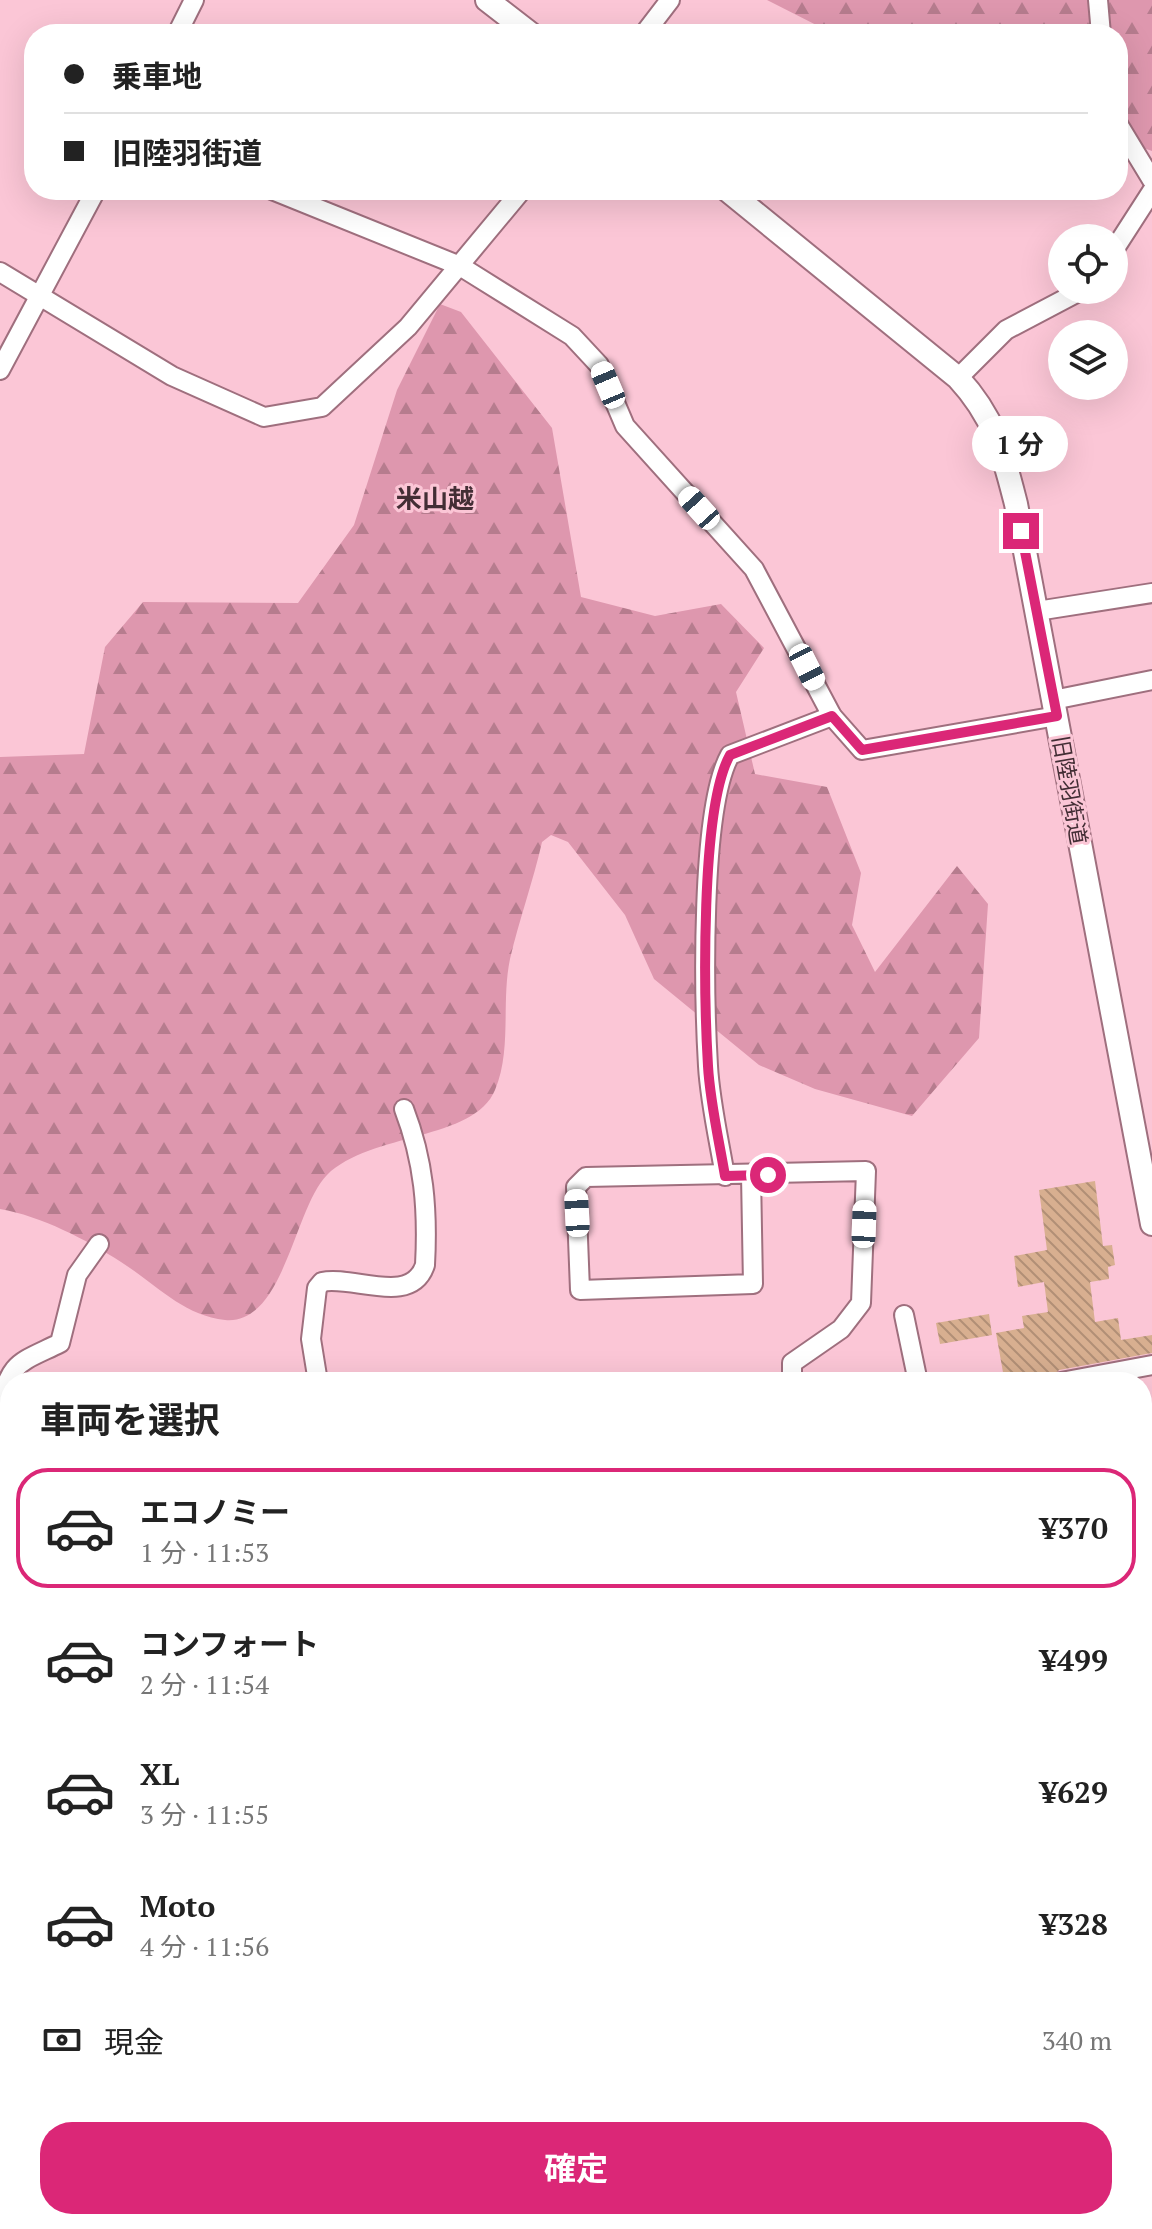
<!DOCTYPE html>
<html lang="ja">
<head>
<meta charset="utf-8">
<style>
	body { margin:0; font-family:"PT Serif","Noto Sans JP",serif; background:#f6f6f6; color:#222; height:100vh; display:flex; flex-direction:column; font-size:30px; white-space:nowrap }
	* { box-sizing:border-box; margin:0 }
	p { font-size:26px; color:#767676 }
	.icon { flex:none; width:44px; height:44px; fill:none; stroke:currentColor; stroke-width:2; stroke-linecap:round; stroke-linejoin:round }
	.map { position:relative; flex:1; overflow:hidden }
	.sheet { position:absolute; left:0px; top:1372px; width:1152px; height:858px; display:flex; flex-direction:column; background:#fff; border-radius:32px 32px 0 0; box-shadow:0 8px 32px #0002 }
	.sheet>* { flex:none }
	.guide { position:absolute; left:24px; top:24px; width:1104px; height:176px; border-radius:32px; box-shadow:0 8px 32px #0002; display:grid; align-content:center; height:176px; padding:0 40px; background:#fff }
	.tools { position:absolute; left:1048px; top:224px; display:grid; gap:16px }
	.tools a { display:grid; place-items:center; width:80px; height:80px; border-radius:50%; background:#fff; box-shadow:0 8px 32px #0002; font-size:40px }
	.end { position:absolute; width:36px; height:36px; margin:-18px; border:10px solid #db2777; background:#fff; box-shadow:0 0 0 4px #fff }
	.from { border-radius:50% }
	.bubble { position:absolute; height:56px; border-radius:28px; background:#fff; box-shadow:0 8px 32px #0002; font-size:26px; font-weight:700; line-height:56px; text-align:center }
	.car { position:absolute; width:24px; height:48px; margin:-24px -12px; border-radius:10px; box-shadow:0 0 6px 2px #0007; background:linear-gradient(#fff 24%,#345 0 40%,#fff 0 76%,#345 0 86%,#fff 0) }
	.guide b { display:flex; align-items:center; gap:28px; height:76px; font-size:30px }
	.guide b+b { border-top:2px solid #e0e0e0 }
	.guide i { width:20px; height:20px; background:#222 }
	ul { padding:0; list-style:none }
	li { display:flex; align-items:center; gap:24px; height:120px; margin:0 16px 12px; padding:0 24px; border:4px solid transparent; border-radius:32px }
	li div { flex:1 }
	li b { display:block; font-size:30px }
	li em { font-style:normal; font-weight:700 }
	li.active { border-color:#db2777 }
	li>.icon { width:72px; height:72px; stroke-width:1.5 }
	h2 { padding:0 40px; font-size:36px; line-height:96px }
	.pay { display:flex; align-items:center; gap:20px; height:88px; padding:0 40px; font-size:30px }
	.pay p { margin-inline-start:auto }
	.action { display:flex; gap:16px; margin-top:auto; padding:16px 40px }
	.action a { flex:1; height:92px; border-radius:32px; background:#db2777; color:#fff; font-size:32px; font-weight:700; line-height:92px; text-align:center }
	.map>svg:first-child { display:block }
	.forest { fill:url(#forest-firs) }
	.cemetery { fill:url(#cemetery-stones) }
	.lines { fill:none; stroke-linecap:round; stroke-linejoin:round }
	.river { stroke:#22917e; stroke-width:36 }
	.building { fill:url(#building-back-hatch) }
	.minor-casing { stroke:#9f6f7e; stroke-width:22 }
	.tertiary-casing { stroke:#9f6f7e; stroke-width:26 }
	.minor { stroke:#fff; stroke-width:18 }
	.tertiary { stroke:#fff; stroke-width:22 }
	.route { stroke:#db2777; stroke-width:10 }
	.labels { text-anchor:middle; stroke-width:6; stroke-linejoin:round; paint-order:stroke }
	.street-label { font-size:22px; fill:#432e35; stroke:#fbc6d6 }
	.quarter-label { font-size:26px; font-weight:bold; fill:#432e35; stroke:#fbc6d6 }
</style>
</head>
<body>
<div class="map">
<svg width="1152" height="2229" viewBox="0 0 1152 2229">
	<defs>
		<pattern id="forest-firs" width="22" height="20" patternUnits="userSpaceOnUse" patternTransform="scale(2)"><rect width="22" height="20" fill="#de97ae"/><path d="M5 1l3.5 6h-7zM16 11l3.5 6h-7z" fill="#b67c8e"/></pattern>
		<pattern id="cemetery-stones" width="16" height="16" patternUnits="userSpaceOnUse" patternTransform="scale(2)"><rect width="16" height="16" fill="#de97ae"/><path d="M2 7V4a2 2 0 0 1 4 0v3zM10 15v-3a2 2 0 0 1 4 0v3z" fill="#b67c8e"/></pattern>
		<pattern id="building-back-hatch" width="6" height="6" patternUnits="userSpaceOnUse" patternTransform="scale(2)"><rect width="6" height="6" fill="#d8af90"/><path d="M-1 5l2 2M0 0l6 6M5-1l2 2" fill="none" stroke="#b18f76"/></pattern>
	</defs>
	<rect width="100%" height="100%" fill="#fbc6d6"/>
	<g class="forest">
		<polygon points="767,0 1152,0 1152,151 1118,139 1118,34 834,34"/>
		<path d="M440,304L461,312L552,428L581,597L655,616L721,604L764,648L736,692L755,774L827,787L861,873L852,925L875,972L957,866L988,904L979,1038L912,1116L815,1089L759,1065L654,979L625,915L568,842L551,835L542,842C533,882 519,920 510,959C501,1002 512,1050 495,1090C474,1141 371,1132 327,1175C294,1208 284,1326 225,1320C182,1315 156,1284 121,1262C87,1240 41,1216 0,1209V757L84,754L105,647L143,602L298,603L354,525L397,390Z"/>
	</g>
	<g class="cemetery">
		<polygon points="10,2134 10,2218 0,2191 0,2138"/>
		<polygon points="11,2220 194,2220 198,2229 14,2229"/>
	</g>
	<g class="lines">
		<g class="river">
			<polyline points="1142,1627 1152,1632"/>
			<polyline points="0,1785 10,1783"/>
		</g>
	</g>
	<g class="building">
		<polygon points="1095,1181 1103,1246 1112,1245 1115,1265 1108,1267 1109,1279 1090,1282 1095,1322 1118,1318 1121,1340 1152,1335 1152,1353 1059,1370 1049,1382 1046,1372 1004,1378 996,1333 1024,1328 1022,1316 1048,1312 1044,1282 1018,1287 1014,1256 1047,1250 1039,1190"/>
		<polygon points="989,1314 992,1335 940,1344 936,1323"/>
	</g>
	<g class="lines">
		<defs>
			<g id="minor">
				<polyline points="1098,0 1101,34"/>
				<polyline points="177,34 194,0"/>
				<polyline points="644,34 670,0"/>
				<polyline points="1118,124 1152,180"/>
				<polyline points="272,190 460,266 572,336 599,365 625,426 754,569 832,716 862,750 1057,716"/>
				<polyline points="1114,250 1152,191"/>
				<polyline points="0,272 172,376 264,417 322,407 408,327 522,190"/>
				<polyline points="0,370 96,190"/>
				<polyline points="958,378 1006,330 1082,290"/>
				<polyline points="1037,611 1152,593"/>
				<polyline points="1053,700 1152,680"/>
				<polyline points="751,1175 753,1284 580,1290 576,1187 586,1177 866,1171 861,1303 841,1329 792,1363 792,1382"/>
				<path d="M725,1176C719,1140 710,1102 708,1066C704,998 700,809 730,755L832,716"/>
				<polyline points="904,1315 918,1382"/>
				<path d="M318,1382L311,1339L317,1288L322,1282C353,1275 411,1307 425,1265C428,1209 424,1161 404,1109"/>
				<polyline points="1061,1382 1152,1365"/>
				<path d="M0,1410C10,1361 17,1364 60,1343L77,1275L99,1244"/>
				<polyline points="0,1495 10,1482"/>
				<polyline points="1142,1660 1152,1663"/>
				<polyline points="0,1678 10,1675"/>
				<polyline points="0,1744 10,1742"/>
				<polyline points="0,1824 10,1822"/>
				<polyline points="0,1974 10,1974"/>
				<polyline points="0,2210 7,2229"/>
				<polyline points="399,2220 401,2229"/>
				<polyline points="457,2220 459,2229"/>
				<polyline points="575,2229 628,2222"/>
				<polyline points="921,2229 922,2220"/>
			</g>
			<g id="tertiary">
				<polyline points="487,0 531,34"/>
				<path d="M727,190L958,378C995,418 1003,453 1016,504L1152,1224"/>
				<polyline points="1142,1768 1152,1720"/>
				<polyline points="1142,1935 1152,1937"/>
				<polyline points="1046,2229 1048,2220"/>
			</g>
		</defs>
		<use href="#minor" class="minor-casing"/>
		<use href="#tertiary" class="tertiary-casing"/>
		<use href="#minor" class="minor"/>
		<use href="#tertiary" class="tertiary"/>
	</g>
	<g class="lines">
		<path class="route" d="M768,1175L725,1176C719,1140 710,1102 708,1066C704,999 700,808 730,755L832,716L862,750L1057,716L1021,531"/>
	</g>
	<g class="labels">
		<g class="street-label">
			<text transform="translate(1070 790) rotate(80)" y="8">旧陸羽街道</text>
		</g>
		<g class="quarter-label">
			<text x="435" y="508">米山越</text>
		</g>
	</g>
</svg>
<div class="tools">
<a><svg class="icon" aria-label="locate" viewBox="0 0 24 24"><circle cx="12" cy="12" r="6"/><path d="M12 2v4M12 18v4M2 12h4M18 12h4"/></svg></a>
<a><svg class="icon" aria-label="layers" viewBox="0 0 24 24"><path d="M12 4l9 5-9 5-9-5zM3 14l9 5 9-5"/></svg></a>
</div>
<i class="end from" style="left:768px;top:1175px"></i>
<i class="end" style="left:1021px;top:531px"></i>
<div class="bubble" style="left:972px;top:416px;width:96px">1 分</div>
<i class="car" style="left:608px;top:385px;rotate:337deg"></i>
<i class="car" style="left:699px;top:508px;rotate:318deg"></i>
<i class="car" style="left:807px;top:667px;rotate:153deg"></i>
<i class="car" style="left:577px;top:1213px;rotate:357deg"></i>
<i class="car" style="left:864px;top:1224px;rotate:2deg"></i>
<div class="guide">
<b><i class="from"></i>乗車地</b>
<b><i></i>旧陸羽街道</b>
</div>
<section class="sheet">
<h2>車両を選択</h2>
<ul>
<li class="active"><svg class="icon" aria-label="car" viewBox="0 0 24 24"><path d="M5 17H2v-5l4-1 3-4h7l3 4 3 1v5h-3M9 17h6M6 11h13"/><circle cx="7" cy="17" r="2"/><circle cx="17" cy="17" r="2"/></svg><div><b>エコノミー</b><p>1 分 · 11:53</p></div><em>¥370</em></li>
<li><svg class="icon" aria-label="car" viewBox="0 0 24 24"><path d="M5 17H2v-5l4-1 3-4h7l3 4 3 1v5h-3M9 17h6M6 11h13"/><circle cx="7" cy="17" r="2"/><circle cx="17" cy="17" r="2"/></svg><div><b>コンフォート</b><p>2 分 · 11:54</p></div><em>¥499</em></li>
<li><svg class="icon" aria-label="car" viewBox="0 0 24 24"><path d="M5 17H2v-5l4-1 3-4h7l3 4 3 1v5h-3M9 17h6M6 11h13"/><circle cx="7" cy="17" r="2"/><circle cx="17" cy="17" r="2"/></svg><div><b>XL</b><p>3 分 · 11:55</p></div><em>¥629</em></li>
<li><svg class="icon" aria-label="car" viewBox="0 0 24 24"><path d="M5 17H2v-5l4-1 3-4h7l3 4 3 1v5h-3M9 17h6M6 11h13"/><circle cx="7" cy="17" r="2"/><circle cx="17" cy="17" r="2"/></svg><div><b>Moto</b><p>4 分 · 11:56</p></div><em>¥328</em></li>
</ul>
<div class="pay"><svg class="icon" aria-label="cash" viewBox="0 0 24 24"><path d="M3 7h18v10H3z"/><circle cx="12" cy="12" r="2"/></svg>現金<p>340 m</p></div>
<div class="action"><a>確定</a></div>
</section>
</div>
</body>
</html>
